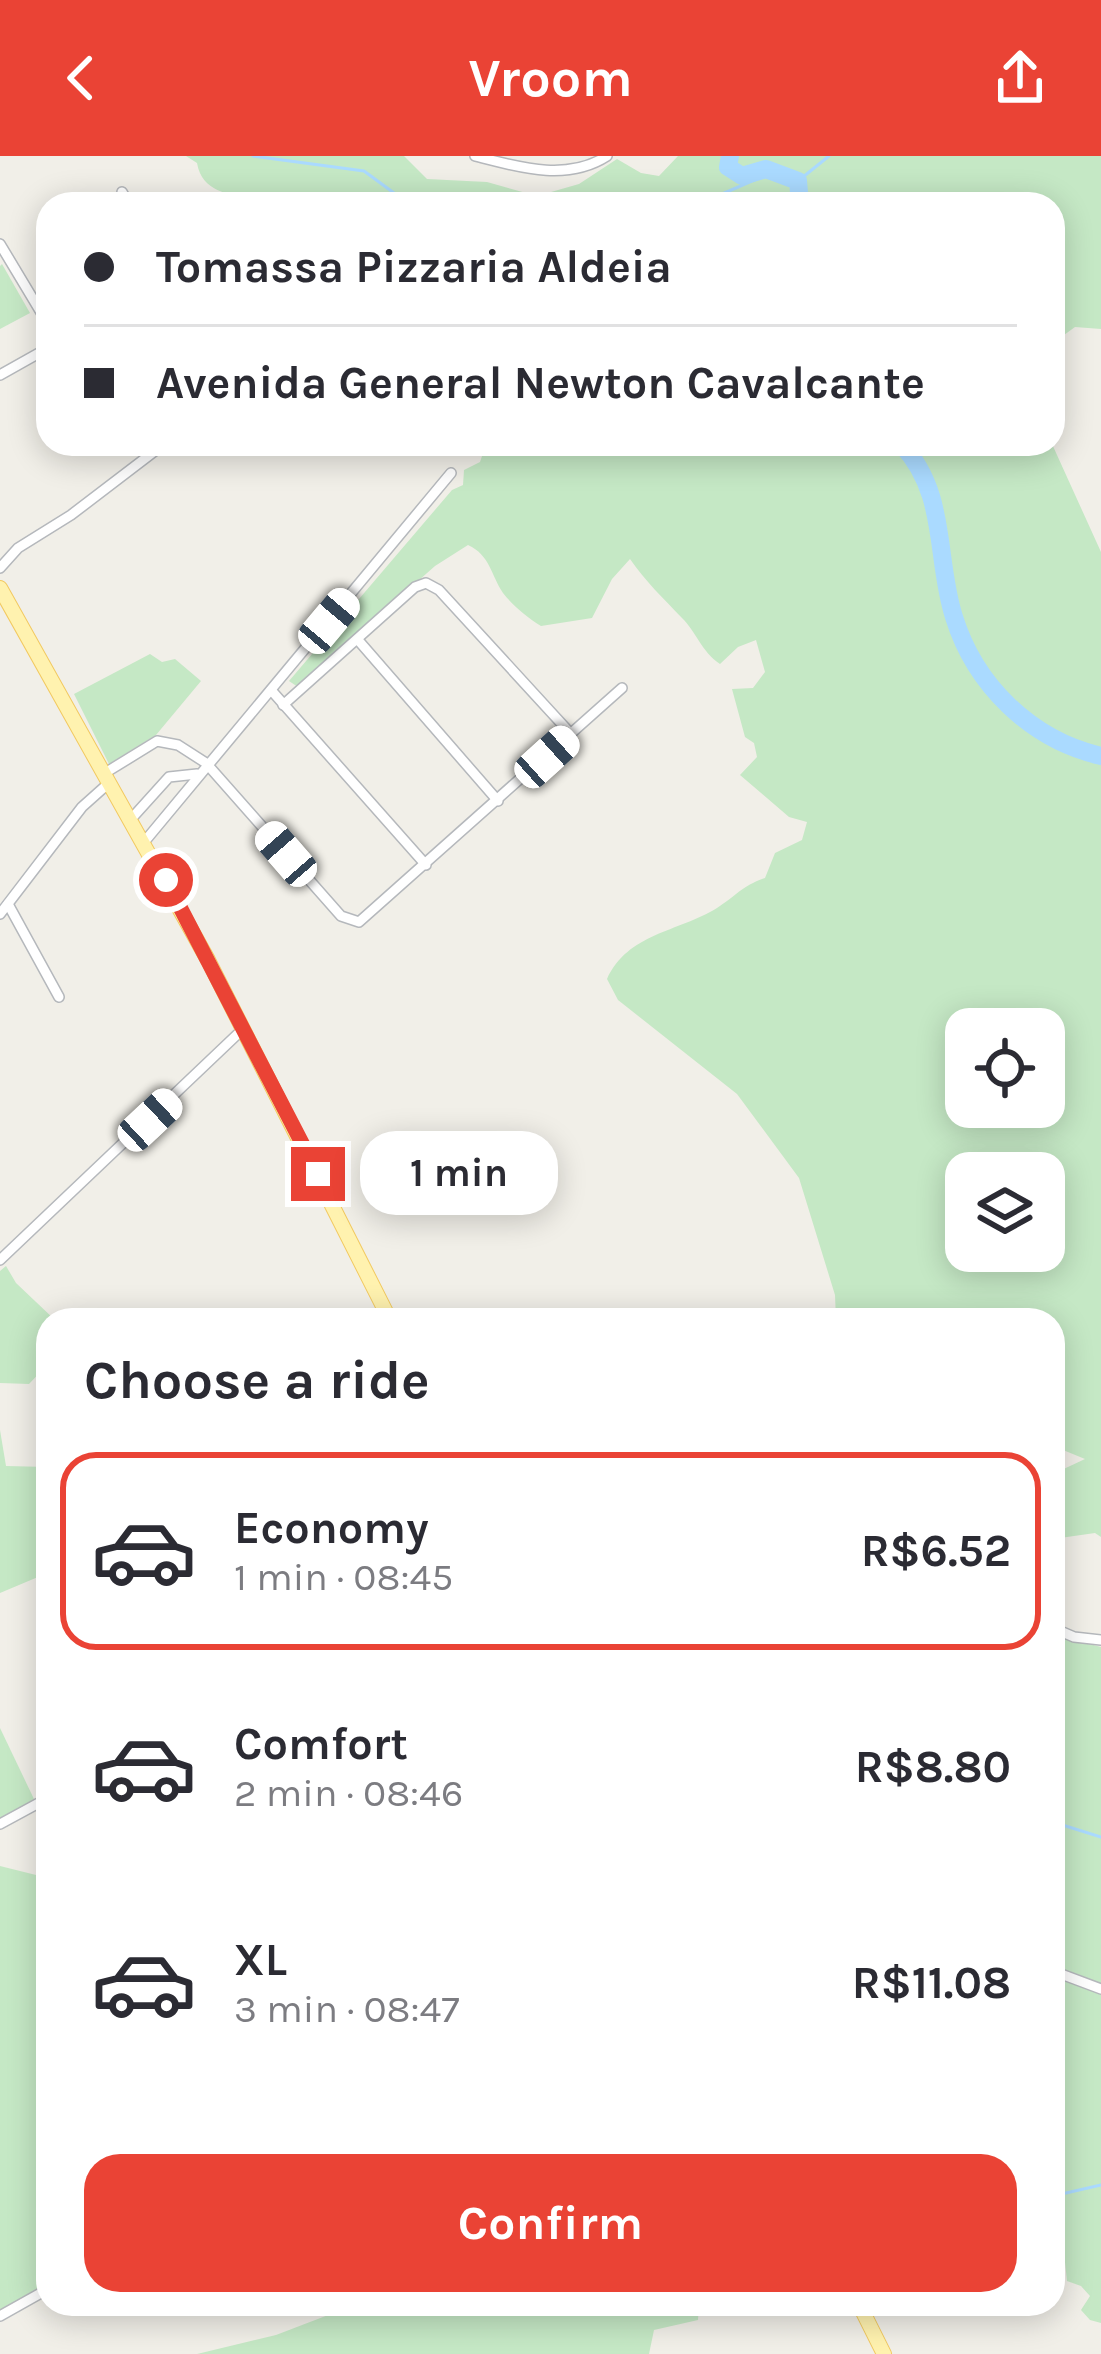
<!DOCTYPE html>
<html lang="en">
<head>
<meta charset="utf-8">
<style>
	body { margin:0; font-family:Karla,sans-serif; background:#f7f7f7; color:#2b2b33; height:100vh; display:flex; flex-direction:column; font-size:45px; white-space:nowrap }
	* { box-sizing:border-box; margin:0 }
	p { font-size:39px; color:#7c7c81 }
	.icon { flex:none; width:66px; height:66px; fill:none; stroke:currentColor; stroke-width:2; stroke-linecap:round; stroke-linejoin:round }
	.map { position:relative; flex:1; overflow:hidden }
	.sheet { position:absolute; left:36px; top:1152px; width:1029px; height:1008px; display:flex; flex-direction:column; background:#fff; border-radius:36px; box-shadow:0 6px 30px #0003 }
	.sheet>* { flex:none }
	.banner { position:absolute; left:36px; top:36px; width:1029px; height:264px; border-radius:36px; box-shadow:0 6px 30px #0003; display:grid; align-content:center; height:264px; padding:0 48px; background:#fff }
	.tools { position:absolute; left:945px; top:852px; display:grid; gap:24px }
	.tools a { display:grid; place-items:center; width:120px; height:120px; border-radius:24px; background:#fff; box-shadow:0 6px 30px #0003; font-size:60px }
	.end { position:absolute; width:54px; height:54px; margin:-27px; border:15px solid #ea4335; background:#fff; box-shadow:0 0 0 6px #fff }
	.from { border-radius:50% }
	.bubble { position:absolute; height:84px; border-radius:36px; background:#fff; box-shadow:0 6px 30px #0003; font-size:39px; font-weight:700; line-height:84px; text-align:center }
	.car { position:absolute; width:36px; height:72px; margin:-36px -18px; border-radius:15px; box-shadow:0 0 9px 3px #0007; background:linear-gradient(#fff 24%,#345 0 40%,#fff 0 76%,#345 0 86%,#fff 0) }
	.banner b { display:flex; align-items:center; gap:42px; height:114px; font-size:45px }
	.banner b+b { border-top:3px solid #e1e1e2 }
	.banner i { width:30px; height:30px; background:#2b2b33 }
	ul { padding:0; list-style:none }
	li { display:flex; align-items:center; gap:36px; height:198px; margin:0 24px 18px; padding:0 24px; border:6px solid transparent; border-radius:36px }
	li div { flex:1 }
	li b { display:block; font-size:45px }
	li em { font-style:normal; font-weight:700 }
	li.active { border-color:#ea4335 }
	li>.icon { width:108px; height:108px; stroke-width:1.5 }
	h2 { padding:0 48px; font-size:54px; line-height:144px }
	.button { display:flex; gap:24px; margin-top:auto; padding:24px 48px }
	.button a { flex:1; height:138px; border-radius:36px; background:#ea4335; color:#fff; font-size:48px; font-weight:700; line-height:138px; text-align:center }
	header { display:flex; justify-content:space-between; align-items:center; height:156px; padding:0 48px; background:#ea4335; color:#fff; font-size:54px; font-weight:700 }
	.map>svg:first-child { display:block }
	.green { fill:#c5e8c5; fill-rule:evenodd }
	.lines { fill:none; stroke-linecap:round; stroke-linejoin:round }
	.stream { stroke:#aadaff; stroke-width:3 }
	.river { stroke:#aadaff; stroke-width:18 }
	.minor-casing { stroke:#b5b8bc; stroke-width:12 }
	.primary-casing { stroke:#f2c960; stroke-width:16 }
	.minor { stroke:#fff; stroke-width:9 }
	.primary { stroke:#fff2af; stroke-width:14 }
	.route { stroke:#ea4335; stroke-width:15 }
</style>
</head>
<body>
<header><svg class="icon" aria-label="back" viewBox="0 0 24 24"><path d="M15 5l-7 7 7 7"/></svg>Vroom<svg class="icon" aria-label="share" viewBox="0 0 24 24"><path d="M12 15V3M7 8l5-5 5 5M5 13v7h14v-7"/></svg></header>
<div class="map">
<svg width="1101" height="2198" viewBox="0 0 1101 2198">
	<rect width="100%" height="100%" fill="#f1efe8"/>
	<g class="green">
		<path d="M186,0H404L427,23L487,26L537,40L579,28L617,3L641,17L659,20L678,0H1101V173L1075,171L1053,187V48H249C229,35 202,37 197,7Z"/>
		<polygon points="2,108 30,157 0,173 0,110"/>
		<path d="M486,288H1052L1101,396V1381L1095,1377L1053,1383V1318L1085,1303L1063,1294L1053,1285V1164H836L835,1139L799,1022L737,938L618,844L607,823C628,777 678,776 717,752C736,740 742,730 765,722L775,697L802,684L807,666L789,661L740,619L757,601L754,587L745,581L732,533L753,532L765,516L756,484L738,491L720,508C701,495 697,477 682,462C664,443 645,425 630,403L612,423L592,462L541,470C527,461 514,451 503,437C491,419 490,399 468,389L435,410L298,531L289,525L452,334L463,329L464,314L480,306ZM966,873H1044V951H966ZM966,1017H1044V1095H966Z"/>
		<polygon points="150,498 162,506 175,503 201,525 156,579 109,608 74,538"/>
		<polygon points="6,1110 16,1127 55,1164 48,1164 48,1208 29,1228 0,1227 0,1115"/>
		<polygon points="0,1274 6,1310 48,1311 48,1425 38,1421 0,1437"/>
		<polygon points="1053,1478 1101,1491 1101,2167 1090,2164 1081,2154 1090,2140 1081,2130 1067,2125 1063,2088 1053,2087"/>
		<polygon points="0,1572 34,1643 0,1665"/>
		<polygon points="0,1710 48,1722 48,2129 0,2154"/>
		<polygon points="357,2148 697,2148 699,2149 698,2164 654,2174 649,2198 197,2198 276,2179"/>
	</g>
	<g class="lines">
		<g class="stream">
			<polyline points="253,0 364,15 409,48"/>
			<polyline points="798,25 829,0"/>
			<polyline points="664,48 722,38 775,15"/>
			<polyline points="1053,1666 1101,1681"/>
			<polyline points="1053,2040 1101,2029"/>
		</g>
		<g class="river">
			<polyline points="730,0 728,11 742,20 766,13 798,25 800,48"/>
			<path d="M901,288C948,337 935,402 954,461C975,529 1031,584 1101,600"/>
		</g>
		<defs>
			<g id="minor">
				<path d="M475,0C518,11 567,26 607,0"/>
				<polyline points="122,36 129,48"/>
				<polyline points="0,88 48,168"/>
				<polyline points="0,219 48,192"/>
				<polyline points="0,412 18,392 71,359 164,288"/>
				<polyline points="358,484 498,645"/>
				<polyline points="271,534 426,709"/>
				<polyline points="283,549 415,431 426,427 439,434 571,578"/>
				<polyline points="105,617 157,585 178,589 206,607 341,760 359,766 622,532"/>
				<polyline points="132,662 169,621 197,618"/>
				<polyline points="145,685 451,317"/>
				<polyline points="8,748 59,841"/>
				<polyline points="0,758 82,651 110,626"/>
				<polyline points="0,1104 244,872"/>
				<polyline points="1053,1472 1074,1481 1101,1484"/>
				<polyline points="0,1668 48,1642"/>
				<polyline points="1053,1815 1101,1833"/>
				<polyline points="0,2160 48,2133"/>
			</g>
			<g id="primary">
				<polyline points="0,432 208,804 390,1164"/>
				<polyline points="859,2148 884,2198"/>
			</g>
		</defs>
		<use href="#minor" class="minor-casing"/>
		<use href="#primary" class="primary-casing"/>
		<use href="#minor" class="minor"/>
		<use href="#primary" class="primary"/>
	</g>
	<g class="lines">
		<polyline class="route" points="166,724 318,1018"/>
	</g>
</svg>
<div class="tools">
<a><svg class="icon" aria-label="locate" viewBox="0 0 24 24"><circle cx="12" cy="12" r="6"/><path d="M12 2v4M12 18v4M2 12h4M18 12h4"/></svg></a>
<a><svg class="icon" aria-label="layers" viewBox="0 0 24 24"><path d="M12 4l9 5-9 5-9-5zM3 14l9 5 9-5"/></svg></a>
</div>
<i class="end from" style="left:166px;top:724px"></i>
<i class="end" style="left:318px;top:1018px"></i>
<div class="bubble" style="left:360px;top:975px;width:198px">1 min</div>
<i class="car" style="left:329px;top:465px;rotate:40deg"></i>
<i class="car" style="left:547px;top:601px;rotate:48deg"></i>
<i class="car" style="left:286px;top:698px;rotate:319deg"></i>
<i class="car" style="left:150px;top:964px;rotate:47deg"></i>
<div class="banner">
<b><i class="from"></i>Tomassa Pizzaria Aldeia</b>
<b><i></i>Avenida General Newton Cavalcante</b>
</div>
<section class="sheet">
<h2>Choose a ride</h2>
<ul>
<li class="active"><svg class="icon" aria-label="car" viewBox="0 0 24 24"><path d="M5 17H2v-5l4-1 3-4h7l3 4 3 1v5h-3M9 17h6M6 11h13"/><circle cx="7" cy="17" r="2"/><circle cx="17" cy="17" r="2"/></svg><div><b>Economy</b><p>1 min · 08:45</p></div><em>R$6.52</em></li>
<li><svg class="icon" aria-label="car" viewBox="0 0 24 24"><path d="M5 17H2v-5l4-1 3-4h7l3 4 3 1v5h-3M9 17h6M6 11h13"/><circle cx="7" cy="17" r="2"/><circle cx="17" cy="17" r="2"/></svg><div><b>Comfort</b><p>2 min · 08:46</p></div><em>R$8.80</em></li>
<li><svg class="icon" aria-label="car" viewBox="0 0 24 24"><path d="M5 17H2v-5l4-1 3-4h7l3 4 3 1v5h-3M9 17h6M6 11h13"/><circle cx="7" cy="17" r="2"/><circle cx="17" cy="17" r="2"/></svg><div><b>XL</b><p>3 min · 08:47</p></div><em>R$11.08</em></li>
</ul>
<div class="button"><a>Confirm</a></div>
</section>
</div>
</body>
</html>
